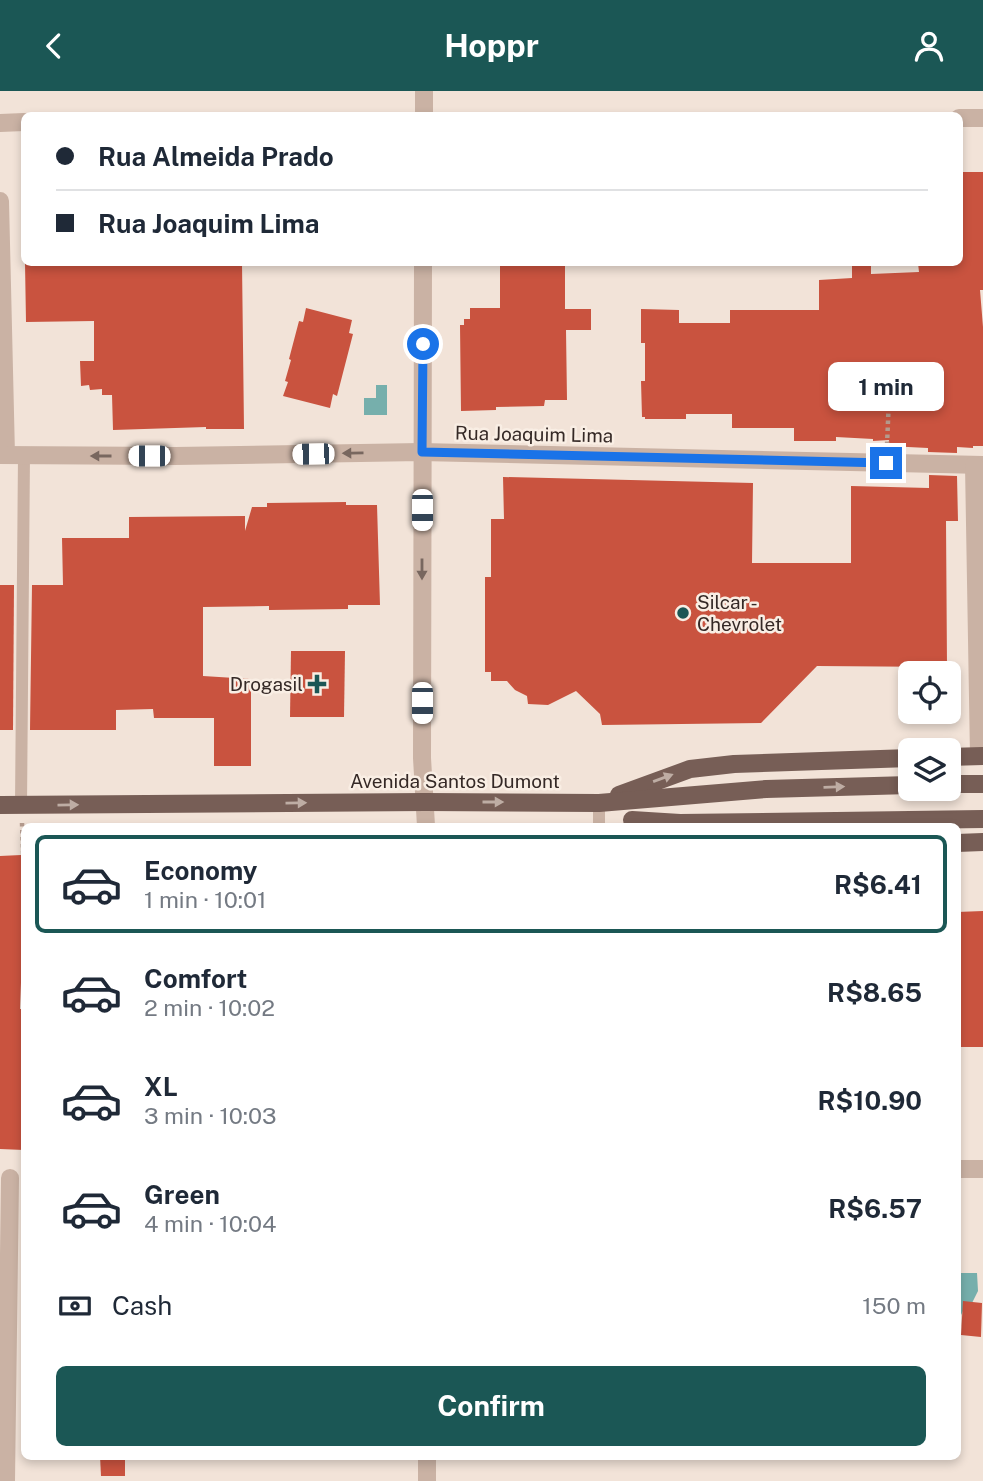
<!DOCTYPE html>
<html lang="en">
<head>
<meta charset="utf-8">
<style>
	body { margin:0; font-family:"Public Sans",sans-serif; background:#f2f2f3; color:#1f2937; height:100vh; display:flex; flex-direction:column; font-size:26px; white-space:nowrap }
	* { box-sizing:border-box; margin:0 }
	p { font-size:23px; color:#747a83 }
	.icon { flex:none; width:38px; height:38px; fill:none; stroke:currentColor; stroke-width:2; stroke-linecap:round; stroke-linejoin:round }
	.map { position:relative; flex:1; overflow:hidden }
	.side { position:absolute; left:21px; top:732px; width:940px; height:637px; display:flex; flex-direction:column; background:#fff; border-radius:10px; box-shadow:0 4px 10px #0003 }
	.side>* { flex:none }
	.top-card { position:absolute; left:21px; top:21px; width:942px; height:154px; border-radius:10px; box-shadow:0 4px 10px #0003; display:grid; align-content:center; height:154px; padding:0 35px; background:#fff }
	.controls { position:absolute; left:898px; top:570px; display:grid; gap:14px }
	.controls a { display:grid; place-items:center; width:63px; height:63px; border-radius:10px; background:#fff; box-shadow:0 4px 10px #0003; font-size:35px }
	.end { position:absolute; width:32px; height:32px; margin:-16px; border:9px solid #1a73e8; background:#fff; box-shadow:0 0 0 4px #fff }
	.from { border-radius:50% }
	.bubble { position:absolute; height:49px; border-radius:10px; background:#fff; box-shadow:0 4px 10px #0003; font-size:23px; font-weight:700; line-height:49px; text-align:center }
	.car { position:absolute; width:21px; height:42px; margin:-21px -10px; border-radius:9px; box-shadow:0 0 5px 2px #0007; background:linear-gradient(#fff 24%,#345 0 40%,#fff 0 76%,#345 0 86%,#fff 0) }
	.top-card b { display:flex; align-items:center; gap:24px; height:66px; font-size:26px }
	.top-card b+b { border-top:2px solid #e0e1e3 }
	.top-card i { width:18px; height:18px; background:#1f2937 }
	ul { padding:12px 0 0; list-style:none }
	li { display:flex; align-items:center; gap:21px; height:98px; margin:0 14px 10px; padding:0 21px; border:4px solid transparent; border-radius:10px }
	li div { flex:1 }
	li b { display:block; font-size:26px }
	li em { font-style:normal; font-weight:700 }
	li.active { border-color:#1b5755 }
	li>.icon { width:63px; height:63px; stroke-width:1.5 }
	.pay { display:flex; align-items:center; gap:18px; height:77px; padding:0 35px; font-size:26px }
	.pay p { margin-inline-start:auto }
	.action { display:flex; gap:14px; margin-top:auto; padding:14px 35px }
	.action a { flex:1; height:80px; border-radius:10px; background:#1b5755; color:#fff; font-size:28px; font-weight:700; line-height:80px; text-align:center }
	header { display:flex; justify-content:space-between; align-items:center; height:91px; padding:0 35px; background:#1b5755; color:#fff; font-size:32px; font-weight:700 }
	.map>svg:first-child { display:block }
	.water { fill:#76afac }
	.building { fill:#c9533f }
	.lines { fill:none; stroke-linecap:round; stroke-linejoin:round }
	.path { stroke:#b59b8e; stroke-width:4.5; stroke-dasharray:3.5 3.5; stroke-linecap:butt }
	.lane { stroke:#cab2a4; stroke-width:12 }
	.street { stroke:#cab2a4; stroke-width:18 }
	.primary { stroke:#775e56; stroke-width:18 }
	.oneway { fill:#78675f }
	.oneway2 { fill:#beada4 }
	.route { stroke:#1a73e8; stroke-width:9 }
	.poi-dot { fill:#1b5755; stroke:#f9eee4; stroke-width:2.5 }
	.labels { text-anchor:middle; stroke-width:5; stroke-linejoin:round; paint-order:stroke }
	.street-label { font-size:19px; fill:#352926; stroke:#f9eee4 }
	.poi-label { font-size:19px; fill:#352926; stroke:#f9eee4; text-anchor:start }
</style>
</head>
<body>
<header><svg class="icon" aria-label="back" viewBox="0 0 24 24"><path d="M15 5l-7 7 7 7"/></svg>Hoppr<svg class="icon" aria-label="person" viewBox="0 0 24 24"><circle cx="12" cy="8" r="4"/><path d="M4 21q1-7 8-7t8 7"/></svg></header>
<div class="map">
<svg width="983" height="1390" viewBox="0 0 983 1390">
	<rect width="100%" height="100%" fill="#f2e3d8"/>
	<g class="water">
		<polygon points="376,294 387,294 387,324 364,324 364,307 376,307"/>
		<polygon points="958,1182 977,1182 978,1200 968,1220 963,1220 961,1224 957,1224"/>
	</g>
	<g class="building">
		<polygon points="959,81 983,81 983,199 980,199 983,236 983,355 973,355 973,357 957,356 957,362 928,361 928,357 888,355 889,349 873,350 873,348 836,346 836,350 794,350 794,337 732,337 732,323 686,323 686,328 645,328 645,326 642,326 641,290 645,290 645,252 641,252 641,218 679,219 679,232 730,232 730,219 819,219 819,189 852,187 852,173 871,175 871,183 919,181 918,172 959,172"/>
		<polygon points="25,172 242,172 244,338 206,338 206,336 113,339 112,304 102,304 102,298 90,299 89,294 81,295 80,270 94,270 94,230 26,231"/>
		<polygon points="500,172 565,172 565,218 591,218 591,239 566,239 567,309 545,309 544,315 496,316 496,319 461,320 460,234 464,234 464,228 470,228 470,217 500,217"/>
		<polygon points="306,217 352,229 349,242 353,243 337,305 333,303 330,317 283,305 288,291 285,290 291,269 289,268 299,230 303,231"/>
		<polygon points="929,384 957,385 958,430 946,430 947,576 817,575 761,632 602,634 600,623 576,600 548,614 528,613 527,605 515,599 507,590 491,590 491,581 485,581 485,486 491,486 491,428 504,428 503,386 753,392 752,472 851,472 851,395 929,397"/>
		<polygon points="346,411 346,414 377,414 380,514 348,514 348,518 269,519 269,515 203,516 203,585 251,588 251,675 214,675 214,627 154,627 153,618 116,619 116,639 30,639 32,494 63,494 62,447 129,447 129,426 245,425 245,440 252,416 267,416 267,412"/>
		<polygon points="0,494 14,494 13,639 0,639"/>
		<polygon points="291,560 345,560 344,626 290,626"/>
		<polygon points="21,764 21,812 24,812 20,918 23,918 23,927 24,927 24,1059 0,1058 0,765"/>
		<polygon points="983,820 983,956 957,956 957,821"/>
		<polygon points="963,1210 982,1212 981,1246 961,1244"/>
		<polygon points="100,1365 125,1365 125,1385 101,1385"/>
	</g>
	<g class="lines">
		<g class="path">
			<polyline points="887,354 890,284"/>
			<polyline points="22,732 24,784"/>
		</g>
		<g class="lane">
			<polyline points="21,714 24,364"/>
			<polyline points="599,735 599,712"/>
		</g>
		<g class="street">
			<polyline points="424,0 424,24"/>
			<polyline points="959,27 983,27"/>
			<polyline points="0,32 24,31"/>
			<polyline points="0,110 6,364"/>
			<polyline points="423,172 422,667 426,735"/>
			<polyline points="0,364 175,365 421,361 983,374"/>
			<polyline points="974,374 979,665"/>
			<polyline points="957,1078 983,1078"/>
			<polyline points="6,1390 10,1087"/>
			<polyline points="427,1390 427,1365"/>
		</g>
		<g class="primary">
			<polyline points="948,666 983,665"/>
			<polyline points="948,693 983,693"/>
			<polyline points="619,704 690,678 734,673 910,667"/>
			<polyline points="0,714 425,711 599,712 766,698 910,694"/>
			<polyline points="632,729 680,732 983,728"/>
			<polyline points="957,752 983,751"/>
		</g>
	</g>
	<defs><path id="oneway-solid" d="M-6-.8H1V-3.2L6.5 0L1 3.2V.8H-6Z" transform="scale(1.75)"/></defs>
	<g class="oneway">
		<use href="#oneway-solid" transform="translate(353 362) rotate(179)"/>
		<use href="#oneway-solid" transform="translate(101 365) rotate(-180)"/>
		<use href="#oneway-solid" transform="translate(422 478) rotate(90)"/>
	</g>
	<g class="oneway2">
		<use href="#oneway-solid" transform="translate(663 687) rotate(-20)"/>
		<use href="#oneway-solid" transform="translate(834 696) rotate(-2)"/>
		<use href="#oneway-solid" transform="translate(493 711)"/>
		<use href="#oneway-solid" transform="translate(296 712) rotate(-1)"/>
		<use href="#oneway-solid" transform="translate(68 714) rotate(-1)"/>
	</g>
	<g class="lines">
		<polyline class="route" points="423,253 422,361 886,372"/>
	</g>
	<g class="poi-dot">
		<circle cx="683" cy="522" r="7"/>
		<path d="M313.5 582.5h7v7h7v7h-7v7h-7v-7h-7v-7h7z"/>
	</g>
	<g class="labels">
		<g class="street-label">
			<text transform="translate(534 343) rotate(1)" y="7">Rua Joaquim Lima</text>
			<text x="455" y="697">Avenida Santos Dumont</text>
		</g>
		<g class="poi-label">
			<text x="697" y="518">Silcar -<tspan x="697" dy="22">Chevrolet</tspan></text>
			<text x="303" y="600" text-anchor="end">Drogasil</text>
		</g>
	</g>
</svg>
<div class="controls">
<a><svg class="icon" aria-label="locate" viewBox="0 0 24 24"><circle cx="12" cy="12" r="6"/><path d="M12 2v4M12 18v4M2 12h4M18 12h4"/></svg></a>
<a><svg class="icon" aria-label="layers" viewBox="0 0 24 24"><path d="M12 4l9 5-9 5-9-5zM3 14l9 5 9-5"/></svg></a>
</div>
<i class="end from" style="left:423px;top:253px"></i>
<i class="end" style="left:886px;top:372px"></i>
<div class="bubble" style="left:828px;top:271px;width:116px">1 min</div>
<i class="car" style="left:313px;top:363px;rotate:269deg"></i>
<i class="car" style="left:149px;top:365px;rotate:270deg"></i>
<i class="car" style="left:422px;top:419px;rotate:180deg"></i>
<i class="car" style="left:422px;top:612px;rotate:180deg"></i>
<div class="top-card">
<b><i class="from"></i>Rua Almeida Prado</b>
<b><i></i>Rua Joaquim Lima</b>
</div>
<section class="side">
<ul>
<li class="active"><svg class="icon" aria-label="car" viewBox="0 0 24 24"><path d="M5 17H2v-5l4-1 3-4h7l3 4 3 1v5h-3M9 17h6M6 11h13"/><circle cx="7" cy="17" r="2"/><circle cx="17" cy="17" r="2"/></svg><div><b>Economy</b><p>1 min · 10:01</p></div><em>R$6.41</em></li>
<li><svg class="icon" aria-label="car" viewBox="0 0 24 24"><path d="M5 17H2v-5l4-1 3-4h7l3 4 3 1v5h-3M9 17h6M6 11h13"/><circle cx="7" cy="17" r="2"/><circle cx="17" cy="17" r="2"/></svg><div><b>Comfort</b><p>2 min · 10:02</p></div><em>R$8.65</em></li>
<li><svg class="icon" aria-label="car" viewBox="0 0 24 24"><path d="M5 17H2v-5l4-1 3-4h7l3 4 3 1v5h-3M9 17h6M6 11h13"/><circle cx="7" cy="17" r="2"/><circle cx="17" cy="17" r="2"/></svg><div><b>XL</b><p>3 min · 10:03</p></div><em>R$10.90</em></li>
<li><svg class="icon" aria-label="car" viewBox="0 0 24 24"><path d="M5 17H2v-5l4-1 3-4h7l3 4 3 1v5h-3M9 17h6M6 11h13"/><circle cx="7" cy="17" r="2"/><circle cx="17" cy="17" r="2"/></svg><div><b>Green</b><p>4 min · 10:04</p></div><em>R$6.57</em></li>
</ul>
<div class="pay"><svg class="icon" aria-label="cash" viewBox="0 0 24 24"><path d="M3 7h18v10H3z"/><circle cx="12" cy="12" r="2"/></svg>Cash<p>150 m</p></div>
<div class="action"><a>Confirm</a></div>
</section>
</div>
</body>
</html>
